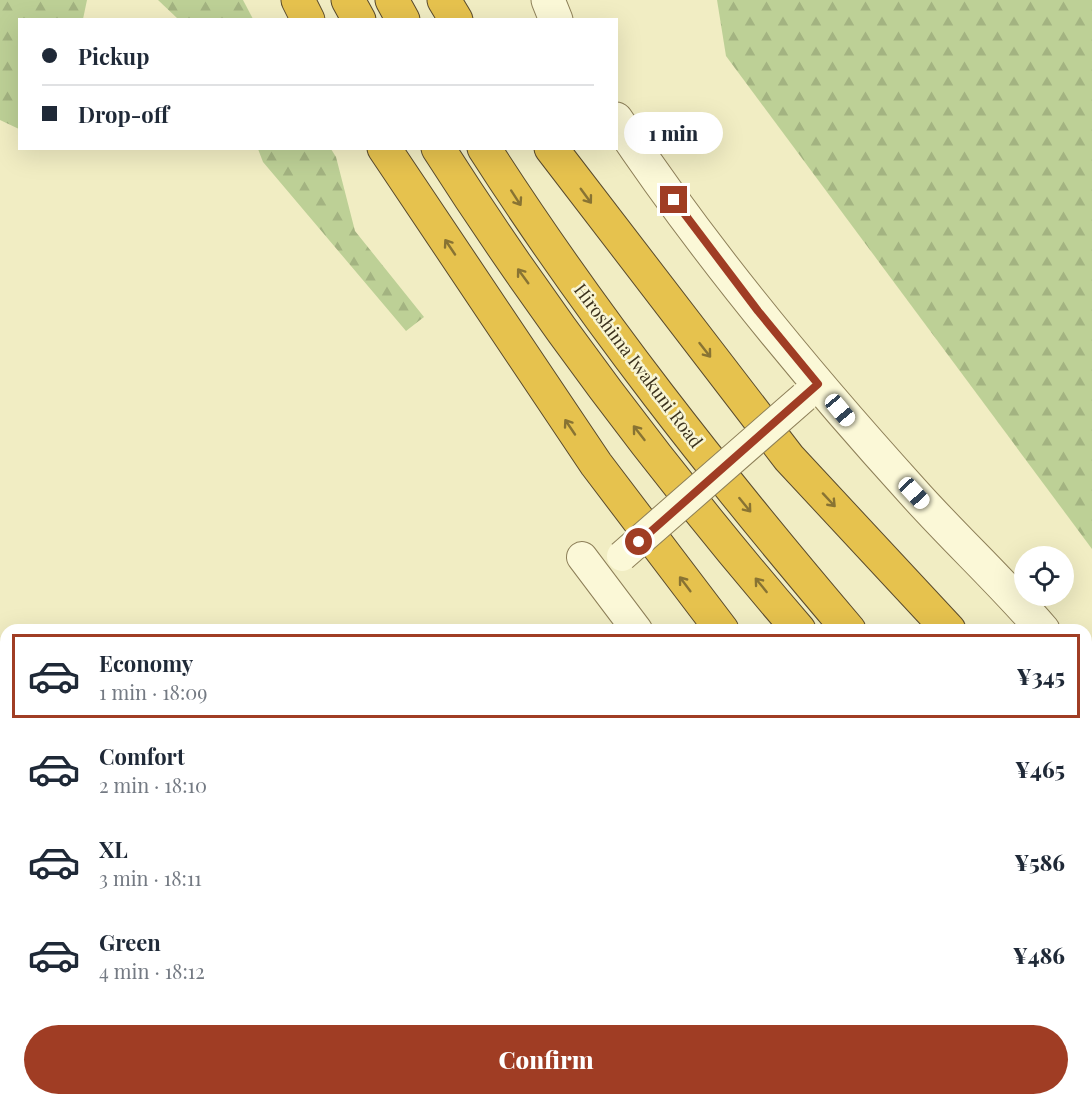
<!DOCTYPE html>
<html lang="en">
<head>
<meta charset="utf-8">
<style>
	body { margin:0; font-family:"Playfair Display",serif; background:#f2f2f3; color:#1f2937; height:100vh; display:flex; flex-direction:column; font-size:22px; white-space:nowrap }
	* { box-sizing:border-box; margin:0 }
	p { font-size:20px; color:#747a83 }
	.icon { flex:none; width:33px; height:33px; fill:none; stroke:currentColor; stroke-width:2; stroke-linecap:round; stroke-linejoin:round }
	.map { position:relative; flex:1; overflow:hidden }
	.side { position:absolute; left:0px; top:624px; width:1092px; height:482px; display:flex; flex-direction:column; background:#fff; border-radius:18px 18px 0 0; box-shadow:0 6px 24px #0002 }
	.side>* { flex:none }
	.top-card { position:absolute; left:18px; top:18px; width:600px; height:132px; border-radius:0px; box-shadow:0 6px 24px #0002; display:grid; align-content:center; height:132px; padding:0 24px; background:#fff }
	.buttons { position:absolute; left:1014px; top:546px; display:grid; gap:12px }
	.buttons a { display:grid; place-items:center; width:60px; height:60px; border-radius:50%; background:#fff; box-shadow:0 6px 24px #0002; font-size:30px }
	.end { position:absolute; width:27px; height:27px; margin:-14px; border:8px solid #a03d24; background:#fff; box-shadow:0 0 0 3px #fff }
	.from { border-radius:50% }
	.bubble { position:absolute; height:42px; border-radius:21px; background:#fff; box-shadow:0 6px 24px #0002; font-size:20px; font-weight:800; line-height:42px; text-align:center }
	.car { position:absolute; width:18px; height:36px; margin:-18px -9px; border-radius:8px; box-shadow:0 0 4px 2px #0007; background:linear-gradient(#fff 24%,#345 0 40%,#fff 0 76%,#345 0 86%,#fff 0) }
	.top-card b { display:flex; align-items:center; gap:21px; height:57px; font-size:22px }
	.top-card b+b { border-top:2px solid #e0e1e3 }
	.top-card i { width:15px; height:15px; background:#1f2937 }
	ul { padding:10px 0 0; list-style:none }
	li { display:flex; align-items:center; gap:18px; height:84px; margin:0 12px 9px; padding:0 12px; border:3px solid transparent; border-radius:0px }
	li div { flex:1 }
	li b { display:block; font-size:22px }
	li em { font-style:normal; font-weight:800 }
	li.active { border-color:#a03d24 }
	li>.icon { width:54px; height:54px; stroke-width:1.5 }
	.primary-button { display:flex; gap:12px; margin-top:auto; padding:12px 24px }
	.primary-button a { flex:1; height:69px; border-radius:36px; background:#a03d24; color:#fff; font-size:24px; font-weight:800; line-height:69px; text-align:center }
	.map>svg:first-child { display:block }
	.forest { fill:url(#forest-firs) }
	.water { fill:url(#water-waves); stroke:#6b9391; stroke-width:1.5 }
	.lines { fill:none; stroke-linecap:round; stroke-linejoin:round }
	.minor-casing { stroke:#8d7f58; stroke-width:32 }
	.tertiary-casing { stroke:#8d7f58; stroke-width:35 }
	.motorway-casing { stroke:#5a4b2d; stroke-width:35 }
	.minor { stroke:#fbf8d7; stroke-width:30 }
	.tertiary { stroke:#fbf8d7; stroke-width:33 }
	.motorway { stroke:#e6c24e; stroke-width:33 }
	.minor-bridge-casing { stroke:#8d7f58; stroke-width:32; stroke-linecap:butt }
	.minor-bridge { stroke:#fbf8d7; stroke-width:30 }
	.oneway { stroke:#887333 }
	.route { stroke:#a03d24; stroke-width:8 }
	.labels { text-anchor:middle; stroke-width:5; stroke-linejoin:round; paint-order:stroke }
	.street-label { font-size:18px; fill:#3c321d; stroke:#f8f5d3 }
</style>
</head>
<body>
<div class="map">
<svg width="1092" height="1105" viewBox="0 0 1092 1105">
	<defs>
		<pattern id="forest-firs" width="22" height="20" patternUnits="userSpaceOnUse" patternTransform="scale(1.5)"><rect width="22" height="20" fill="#bdd096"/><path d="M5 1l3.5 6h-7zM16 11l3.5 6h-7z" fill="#a3b381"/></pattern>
		<pattern id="water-waves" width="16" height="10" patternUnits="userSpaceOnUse" patternTransform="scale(1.5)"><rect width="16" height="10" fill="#a5c4c1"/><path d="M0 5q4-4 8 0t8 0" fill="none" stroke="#88a09c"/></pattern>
	</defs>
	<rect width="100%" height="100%" fill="#f1edc3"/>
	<g class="forest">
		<polygon points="0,0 87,0 83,19 20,20 19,129 0,120"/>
		<polygon points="158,0 243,0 253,19 178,19"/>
		<polygon points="717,0 1092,0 1092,549 726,56"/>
		<polygon points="258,149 331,149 336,157 355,231 424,317 406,331 263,162"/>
		<polygon points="0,680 6,684 6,864 0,874"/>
		<polygon points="0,920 6,931 6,1100 72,1100 73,1105 0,1105"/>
		<polygon points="418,1100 553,1100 555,1105 419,1105"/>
	</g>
	<polygon class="water" points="814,1100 1011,1100 1017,1105 816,1105"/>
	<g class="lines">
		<defs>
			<g id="minor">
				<polyline points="582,557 637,630"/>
				<polyline points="1076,1100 1082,1105"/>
			</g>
			<g id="tertiary">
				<polyline points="548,0 556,20"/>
				<path d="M616,119C704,251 806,374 913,492C955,539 1002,582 1043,630"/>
				<polyline points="1086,679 1092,686"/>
				<polyline points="731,1100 731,1105"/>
			</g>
			<g id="motorway">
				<polyline points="298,0 308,20"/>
				<polyline points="348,0 359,20"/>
				<polyline points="392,0 403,20"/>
				<polyline points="444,0 456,20"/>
				<polyline points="384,148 596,464 722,630"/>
				<path d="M438,148C546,317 668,478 799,630"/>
				<path d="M484,148C593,318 718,476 849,630"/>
				<polyline points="551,148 789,458 949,630"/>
				<polyline points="1086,760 1092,766"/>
				<polyline points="1086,894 1092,901"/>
				<polyline points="1086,945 1092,951"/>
				<polyline points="1086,1044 1092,1050"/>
			</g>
		</defs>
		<use href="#minor" class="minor-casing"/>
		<use href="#tertiary" class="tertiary-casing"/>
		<use href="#motorway" class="motorway-casing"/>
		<use href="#minor" class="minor"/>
		<use href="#tertiary" class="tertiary"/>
		<use href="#motorway" class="motorway"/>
		<defs>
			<polyline id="minor-bridge" points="622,556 804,397"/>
		</defs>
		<use href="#minor-bridge" class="minor-bridge-casing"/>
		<use href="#minor-bridge" class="minor-bridge"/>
	</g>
	<defs><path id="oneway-shaft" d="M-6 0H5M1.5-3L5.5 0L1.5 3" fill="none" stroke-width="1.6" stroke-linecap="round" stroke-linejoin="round" transform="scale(1.5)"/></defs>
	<g class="oneway">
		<use href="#oneway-shaft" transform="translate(586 196) rotate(54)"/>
		<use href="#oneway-shaft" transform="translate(516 198) rotate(57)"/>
		<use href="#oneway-shaft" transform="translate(450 247) rotate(-124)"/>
		<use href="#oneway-shaft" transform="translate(523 276) rotate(-126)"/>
		<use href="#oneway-shaft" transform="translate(705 350) rotate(52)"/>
		<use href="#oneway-shaft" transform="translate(570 427) rotate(-124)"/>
		<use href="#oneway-shaft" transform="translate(639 433) rotate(-128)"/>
		<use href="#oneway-shaft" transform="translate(829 500) rotate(47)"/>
		<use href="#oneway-shaft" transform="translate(745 505) rotate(51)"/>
		<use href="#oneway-shaft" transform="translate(685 584) rotate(-127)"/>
		<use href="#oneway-shaft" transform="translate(761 585) rotate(-129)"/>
	</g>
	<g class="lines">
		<polyline class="route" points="639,542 818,384 758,311 674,200"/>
	</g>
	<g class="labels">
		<g class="street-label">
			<text transform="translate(638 366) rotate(53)" y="6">Hiroshima Iwakuni Road</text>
		</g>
	</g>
</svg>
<div class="buttons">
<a><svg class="icon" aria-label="locate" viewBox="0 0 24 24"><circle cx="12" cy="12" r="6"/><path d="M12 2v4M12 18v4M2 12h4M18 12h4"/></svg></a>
</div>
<i class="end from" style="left:639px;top:542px"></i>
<i class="end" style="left:674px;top:200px"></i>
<div class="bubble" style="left:624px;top:112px;width:99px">1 min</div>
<i class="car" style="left:840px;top:410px;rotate:140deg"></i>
<i class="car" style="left:914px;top:493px;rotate:137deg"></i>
<div class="top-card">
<b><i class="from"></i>Pickup</b>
<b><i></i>Drop-off</b>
</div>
<section class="side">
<ul>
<li class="active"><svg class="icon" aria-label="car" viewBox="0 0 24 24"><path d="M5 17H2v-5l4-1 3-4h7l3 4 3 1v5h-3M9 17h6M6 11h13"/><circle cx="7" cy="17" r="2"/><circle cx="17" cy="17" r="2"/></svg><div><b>Economy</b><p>1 min · 18:09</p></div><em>¥345</em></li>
<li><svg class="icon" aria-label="car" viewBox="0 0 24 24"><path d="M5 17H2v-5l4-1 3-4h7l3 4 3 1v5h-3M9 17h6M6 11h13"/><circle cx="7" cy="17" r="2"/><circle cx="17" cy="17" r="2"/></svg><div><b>Comfort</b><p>2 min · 18:10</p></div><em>¥465</em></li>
<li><svg class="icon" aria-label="car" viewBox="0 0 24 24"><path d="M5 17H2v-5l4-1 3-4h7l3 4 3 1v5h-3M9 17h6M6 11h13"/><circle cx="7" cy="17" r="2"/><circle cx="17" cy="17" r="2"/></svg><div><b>XL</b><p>3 min · 18:11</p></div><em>¥586</em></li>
<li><svg class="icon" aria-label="car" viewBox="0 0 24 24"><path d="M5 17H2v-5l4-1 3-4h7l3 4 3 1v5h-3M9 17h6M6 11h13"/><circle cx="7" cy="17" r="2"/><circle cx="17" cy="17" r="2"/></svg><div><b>Green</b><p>4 min · 18:12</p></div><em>¥486</em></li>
</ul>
<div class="primary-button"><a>Confirm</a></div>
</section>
</div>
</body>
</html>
